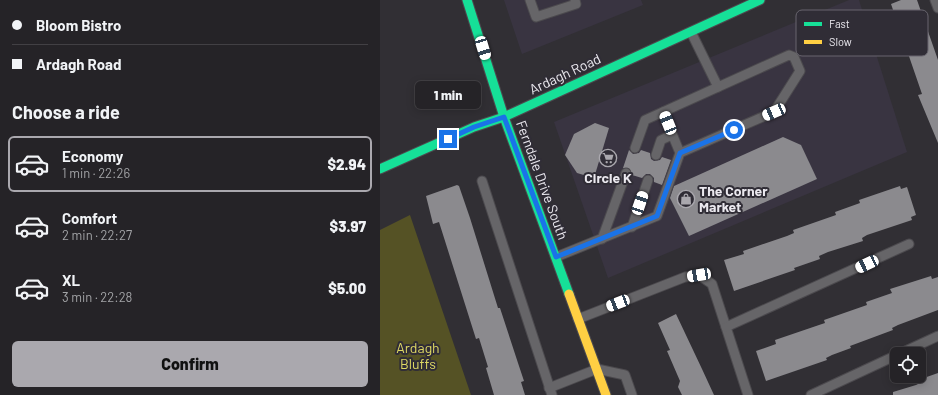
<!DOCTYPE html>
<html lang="en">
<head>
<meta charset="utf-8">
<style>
	body { margin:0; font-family:Barlow,sans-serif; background:#312f33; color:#f1f3f6; height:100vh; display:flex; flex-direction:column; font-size:15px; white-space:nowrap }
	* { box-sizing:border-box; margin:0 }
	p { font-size:13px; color:#a3a4a7 }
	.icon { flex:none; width:22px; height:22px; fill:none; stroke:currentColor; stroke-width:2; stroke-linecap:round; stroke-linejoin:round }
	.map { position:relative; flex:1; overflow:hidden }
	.side { display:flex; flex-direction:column; background:#252327; width:380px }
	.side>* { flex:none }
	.top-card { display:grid; align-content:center; height:88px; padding:0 12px; background:#252327 }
	.tools { position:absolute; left:510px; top:347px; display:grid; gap:8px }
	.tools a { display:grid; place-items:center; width:36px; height:36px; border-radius:6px; background:#252327; box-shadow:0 2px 10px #0003,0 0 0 1px #424044; font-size:20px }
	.end { position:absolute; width:18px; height:18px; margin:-9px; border:5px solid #1a73e8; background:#fff; box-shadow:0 0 0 2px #fff }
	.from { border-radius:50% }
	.bubble { position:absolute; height:28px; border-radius:6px; background:#252327; box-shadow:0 2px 10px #0003,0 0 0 1px #424044; font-size:13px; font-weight:800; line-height:28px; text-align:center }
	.car { position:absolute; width:12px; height:24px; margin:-12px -6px; border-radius:5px; box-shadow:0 0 3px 1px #0007; background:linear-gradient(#fff 24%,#345 0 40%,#fff 0 76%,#345 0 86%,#fff 0) }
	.top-card b { display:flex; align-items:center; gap:14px; height:38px; font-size:15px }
	.top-card b+b { border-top:1px solid #424044 }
	.top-card i { width:10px; height:10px; background:#f1f3f6 }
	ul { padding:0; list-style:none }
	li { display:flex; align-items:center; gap:12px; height:56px; margin:0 8px 6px; padding:0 4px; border:2px solid transparent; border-radius:6px }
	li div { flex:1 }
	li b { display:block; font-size:15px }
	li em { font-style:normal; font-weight:800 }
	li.selected { border-color:#aaa8ae }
	li>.icon { width:36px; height:36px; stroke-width:1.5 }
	h2 { padding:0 12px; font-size:18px; line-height:48px }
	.button { display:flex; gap:8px; margin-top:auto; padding:8px 12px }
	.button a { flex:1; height:46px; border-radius:6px; background:#aaa8ae; color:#111; font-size:16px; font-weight:800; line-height:46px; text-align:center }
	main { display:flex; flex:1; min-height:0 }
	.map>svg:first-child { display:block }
	.built { fill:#393441 }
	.green { fill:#555225 }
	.building { fill:#8b8a8e }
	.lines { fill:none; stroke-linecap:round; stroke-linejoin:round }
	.lane-casing { stroke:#4c4a4e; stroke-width:11 }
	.fast-casing { stroke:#4c4a4e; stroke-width:11 }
	.slow-casing { stroke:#4c4a4e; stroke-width:11 }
	.lane { stroke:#666568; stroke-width:9 }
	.fast { stroke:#16e098; stroke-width:9 }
	.slow { stroke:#ffcf43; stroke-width:9 }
	.route { stroke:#1a73e8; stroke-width:5 }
	.labels { text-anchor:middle; stroke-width:4; stroke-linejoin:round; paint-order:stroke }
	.street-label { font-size:14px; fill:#ebe9ef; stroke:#302d36 }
	.poi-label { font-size:14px; font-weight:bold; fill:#ebe9ef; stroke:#302d36 }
	.park-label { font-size:14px; fill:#ded864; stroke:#302d36 }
	.key { fill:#302d36; stroke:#68656e; stroke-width:1 }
	.key-label { font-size:11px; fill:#ebe9ef }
</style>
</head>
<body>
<main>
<section class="side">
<div class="top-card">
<b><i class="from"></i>Bloom Bistro</b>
<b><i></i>Ardagh Road</b>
</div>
<h2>Choose a ride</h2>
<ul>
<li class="selected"><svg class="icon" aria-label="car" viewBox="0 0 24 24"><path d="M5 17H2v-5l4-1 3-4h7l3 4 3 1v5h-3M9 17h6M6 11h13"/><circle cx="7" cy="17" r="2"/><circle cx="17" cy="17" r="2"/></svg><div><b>Economy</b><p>1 min · 22:26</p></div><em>$2.94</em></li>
<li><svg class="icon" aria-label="car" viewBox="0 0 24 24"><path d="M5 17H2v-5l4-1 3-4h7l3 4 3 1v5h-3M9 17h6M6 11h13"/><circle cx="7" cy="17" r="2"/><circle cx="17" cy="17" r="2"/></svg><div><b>Comfort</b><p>2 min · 22:27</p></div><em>$3.97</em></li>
<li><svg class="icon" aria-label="car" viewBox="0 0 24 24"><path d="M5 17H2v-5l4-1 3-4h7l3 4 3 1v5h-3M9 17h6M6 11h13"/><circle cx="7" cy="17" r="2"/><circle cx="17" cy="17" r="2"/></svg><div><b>XL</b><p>3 min · 22:28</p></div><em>$5.00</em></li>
</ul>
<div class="button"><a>Confirm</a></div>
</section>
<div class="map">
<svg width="558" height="395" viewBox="0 0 558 395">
	<rect width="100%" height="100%" fill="#312f34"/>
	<g class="built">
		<polygon points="124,0 261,0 263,5 142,54"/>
		<polygon points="469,0 479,0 527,152 228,278 174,122"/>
	</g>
	<polygon class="green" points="30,215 91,395 0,395 0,230"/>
	<g class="building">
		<polygon points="521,0 537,0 558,60 558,143 538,95 542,94 511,4"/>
		<polygon points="215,123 229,128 214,178 197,173 185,155 194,134"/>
		<polygon points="403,137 421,145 437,179 309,236 290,198 294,186"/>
		<polygon points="249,150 253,154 259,153 261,150 270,153 271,159 274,161 280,160 282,157 291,160 282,185 274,182 274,178 270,174 266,174 262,178 252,175 248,168 243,168"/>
		<polygon points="77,185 79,186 90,218 118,308 120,308 138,363 144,381 141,382 145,395 114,395 106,368 108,367 99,338 96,339 59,222 53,224 46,196"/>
		<polygon points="520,186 521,189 527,187 536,215 531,217 532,220 487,235 482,238 483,241 448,252 439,256 440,259 414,268 415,270 354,291 344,260 364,254 363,251 407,236 414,233 413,230 456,215 455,212 480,203 479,200"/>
		<polygon points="551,276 552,279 558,277 558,310 518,325 512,328 513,330 470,346 471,348 452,355 446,358 447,360 386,381 376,351 396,344 395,340 439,325 445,323 444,320 487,305 486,302 512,293 510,289"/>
		<polygon points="296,314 322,369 334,395 302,395 298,387 300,381 287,351 290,350 278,323"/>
		<polygon points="558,373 558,395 513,395 513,392 536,385 542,382 541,379"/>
	</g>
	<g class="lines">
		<defs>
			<g id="lane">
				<polyline points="150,0 156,17 196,4 195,0"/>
				<polyline points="555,0 558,8"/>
				<polyline points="311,32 338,87"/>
				<polyline points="283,112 300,153"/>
				<polyline points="276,155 281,140 292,135"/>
				<polyline points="102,181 172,395"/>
				<polyline points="252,227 268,180"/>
				<polyline points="222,239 246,173"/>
				<polyline points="176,257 277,216 300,153 394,112 420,71 414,57 409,55 265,120 255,148"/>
				<polyline points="198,319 305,277 319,275 332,284 368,395"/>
				<polyline points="346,327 529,244"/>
				<polyline points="519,354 558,336"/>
				<polyline points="169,388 217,369 245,375 252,395"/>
				<polyline points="431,395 517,355"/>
			</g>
			<g id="fast">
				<polyline points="87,0 124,117 189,294"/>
				<polyline points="0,169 94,127 124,117 380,0"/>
			</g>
			<polyline id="slow" points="189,294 226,395"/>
		</defs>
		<use href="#lane" class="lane-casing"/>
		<use href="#fast" class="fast-casing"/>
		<use href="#slow" class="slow-casing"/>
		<use href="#lane" class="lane"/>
		<use href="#fast" class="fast"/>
		<use href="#slow" class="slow"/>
	</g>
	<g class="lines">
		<polyline class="route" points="68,139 94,127 124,117 176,257 277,216 300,153 354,130"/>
	</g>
	<defs>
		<symbol id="supermarket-ring" viewBox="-11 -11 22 22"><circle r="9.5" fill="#302d36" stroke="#aaa8ae" stroke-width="1.5"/><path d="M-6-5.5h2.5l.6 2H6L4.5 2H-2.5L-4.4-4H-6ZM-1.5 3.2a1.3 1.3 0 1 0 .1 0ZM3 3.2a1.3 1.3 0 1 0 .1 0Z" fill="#aaa8ae"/></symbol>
		<symbol id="shop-ring" viewBox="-11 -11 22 22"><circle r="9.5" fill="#302d36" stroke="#aaa8ae" stroke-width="1.5"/><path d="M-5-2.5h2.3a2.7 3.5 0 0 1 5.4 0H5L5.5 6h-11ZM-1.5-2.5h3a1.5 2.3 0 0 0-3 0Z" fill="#aaa8ae"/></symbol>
	</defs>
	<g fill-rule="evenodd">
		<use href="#supermarket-ring" x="218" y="148" width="20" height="20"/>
		<use href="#shop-ring" x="296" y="189" width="20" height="20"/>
	</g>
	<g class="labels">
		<g class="street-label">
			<text transform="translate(185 74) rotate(-25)" y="5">Ardagh Road</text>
			<text transform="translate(162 180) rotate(70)" y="5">Ferndale Drive South</text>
		</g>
		<g class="poi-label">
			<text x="228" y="183">Circle K</text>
			<text x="319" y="196" text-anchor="start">The Corner<tspan x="319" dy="16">Market</tspan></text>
		</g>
		<g class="park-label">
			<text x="38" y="353">Ardagh<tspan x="38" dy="16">Bluffs</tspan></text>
		</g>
	</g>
	<rect x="416" y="10" width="132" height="46" rx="6" class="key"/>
	<rect x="424" y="22" width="18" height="4" fill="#16e098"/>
	<rect x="424" y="40" width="18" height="4" fill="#ffcf43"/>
	<g class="key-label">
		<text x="449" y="28">Fast</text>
		<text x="449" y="46">Slow</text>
	</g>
</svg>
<div class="tools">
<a><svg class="icon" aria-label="locate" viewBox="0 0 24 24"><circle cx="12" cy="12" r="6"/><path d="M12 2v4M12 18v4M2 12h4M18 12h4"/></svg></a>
</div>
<i class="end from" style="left:354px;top:130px"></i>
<i class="end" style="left:68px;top:139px"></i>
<div class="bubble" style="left:35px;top:81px;width:66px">1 min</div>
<i class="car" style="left:103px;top:48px;rotate:163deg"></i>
<i class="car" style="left:394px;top:112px;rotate:247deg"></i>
<i class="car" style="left:288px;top:123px;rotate:338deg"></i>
<i class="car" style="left:260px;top:203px;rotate:19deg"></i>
<i class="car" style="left:487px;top:264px;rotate:245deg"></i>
<i class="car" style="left:319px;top:275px;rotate:260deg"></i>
<i class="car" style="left:238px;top:303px;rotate:249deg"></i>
</div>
</main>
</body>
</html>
